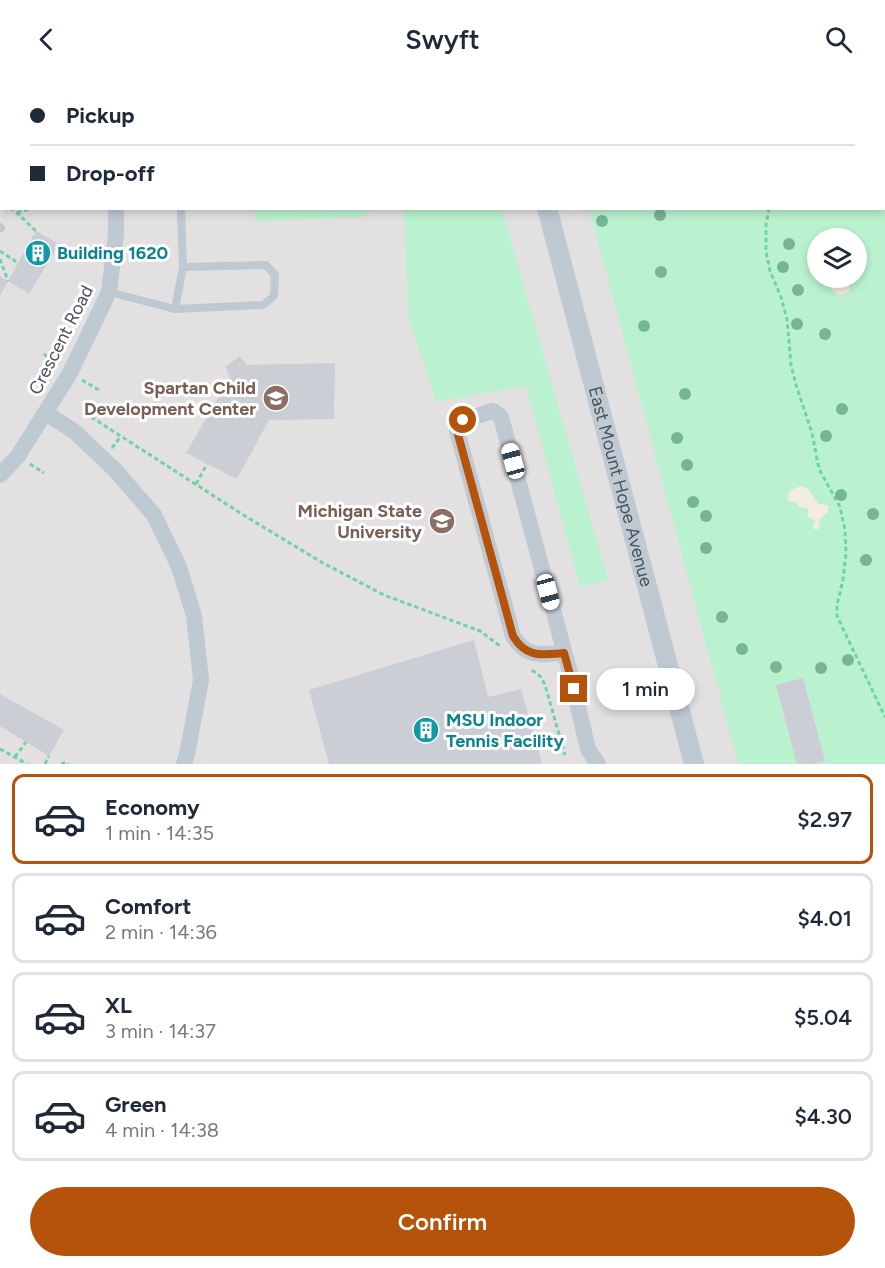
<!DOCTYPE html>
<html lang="en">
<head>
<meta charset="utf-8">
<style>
	body { margin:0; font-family:Figtree,sans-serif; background:#f6f6f7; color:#1f2937; height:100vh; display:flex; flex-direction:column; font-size:22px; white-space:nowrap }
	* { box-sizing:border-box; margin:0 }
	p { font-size:20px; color:#747a83 }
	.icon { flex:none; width:33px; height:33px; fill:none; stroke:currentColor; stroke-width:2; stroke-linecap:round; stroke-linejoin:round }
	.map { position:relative; height:686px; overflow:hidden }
	.details { display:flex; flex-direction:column; background:#fff; flex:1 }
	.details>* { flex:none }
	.guide { position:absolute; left:0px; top:0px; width:885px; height:132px; box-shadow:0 3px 9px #0003; display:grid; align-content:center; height:132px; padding:0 30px; background:#fff }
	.tools { position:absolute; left:807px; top:150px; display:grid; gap:12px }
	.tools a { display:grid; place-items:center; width:60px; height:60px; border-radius:50%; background:#fff; box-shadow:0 3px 9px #0003; font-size:30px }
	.end { position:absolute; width:27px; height:27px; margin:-14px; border:8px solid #b45309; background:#fff; box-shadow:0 0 0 3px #fff }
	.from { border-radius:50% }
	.bubble { position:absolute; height:42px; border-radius:21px; background:#fff; box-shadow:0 3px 9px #0003; font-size:20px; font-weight:600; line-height:42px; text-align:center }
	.car { position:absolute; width:18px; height:36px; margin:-18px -9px; border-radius:8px; box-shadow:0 0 4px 2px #0007; background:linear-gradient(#fff 24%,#345 0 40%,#fff 0 76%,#345 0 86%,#fff 0) }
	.guide b { display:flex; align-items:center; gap:21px; height:57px; font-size:22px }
	.guide b+b { border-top:2px solid #e0e1e3 }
	.guide i { width:15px; height:15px; background:#1f2937 }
	ul { padding:10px 0 0; list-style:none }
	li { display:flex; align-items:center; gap:18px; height:90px; margin:0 12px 9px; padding:0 18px; border:3px solid #e0e1e3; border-radius:12px }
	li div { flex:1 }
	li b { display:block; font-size:22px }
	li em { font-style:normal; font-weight:600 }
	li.selected { border-color:#b45309 }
	li>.icon { width:54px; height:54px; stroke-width:1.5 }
	.cta { display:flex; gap:12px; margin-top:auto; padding:12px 30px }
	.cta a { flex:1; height:69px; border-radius:36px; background:#b45309; color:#fff; font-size:24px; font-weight:600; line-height:69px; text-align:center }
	header { display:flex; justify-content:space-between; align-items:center; height:78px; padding:0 30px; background:#fff; font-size:27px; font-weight:600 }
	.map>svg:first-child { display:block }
	.education { fill:#e3e0e1; fill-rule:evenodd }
	.green { fill:#baf2d0; fill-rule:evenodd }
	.sand { fill:#f4eddf }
	.building { fill:#cbced4 }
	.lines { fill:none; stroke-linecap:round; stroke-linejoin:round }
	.path { stroke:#70d3a3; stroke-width:3; stroke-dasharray:4.5 3; stroke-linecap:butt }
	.service { stroke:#bfc9d2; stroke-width:8 }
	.minor { stroke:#bfc9d2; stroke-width:16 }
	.tertiary { stroke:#bfc9d2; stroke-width:20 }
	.tree { fill:#76b595 }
	.route { stroke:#b45309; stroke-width:8 }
	.labels { text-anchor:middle; stroke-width:6; stroke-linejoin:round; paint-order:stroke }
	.culture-label { font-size:18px; font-weight:bold; fill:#0d838f; stroke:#fff; text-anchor:start }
	.street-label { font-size:18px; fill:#46525e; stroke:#fff }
	.education-label { font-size:18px; font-weight:bold; fill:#785e54; stroke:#fff; text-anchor:end }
</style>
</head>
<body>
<header><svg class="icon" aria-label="back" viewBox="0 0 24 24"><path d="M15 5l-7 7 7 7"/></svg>Swyft<svg class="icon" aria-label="search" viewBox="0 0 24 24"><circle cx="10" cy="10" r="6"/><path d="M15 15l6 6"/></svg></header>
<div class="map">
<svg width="885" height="686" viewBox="0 0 885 686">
	<rect width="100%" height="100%" fill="#f2efef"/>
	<path class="education" d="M0,0H885V686H0ZM2,2H884V130H2ZM818,160H856V200H818Z"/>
	<g class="green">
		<polygon points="319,0 465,0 466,1 317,1"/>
		<path d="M554,0H885V686H738L589,131L884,130V2L555,1ZM818,160H856V200H818Z"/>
		<polygon points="253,131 253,130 371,131 363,139 257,143"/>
		<polygon points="404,131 502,131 608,502 580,509 526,308 436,324 408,238"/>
	</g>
	<g class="sand">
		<path d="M824,200H846L850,211C847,216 843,217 838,217L833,213Z"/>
		<path d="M803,408L809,412L818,426L827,427L829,429L828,434L820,441L818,452L814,451L812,447L815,444L814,441L808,439L807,437L809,434L807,430L799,429L797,425L795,423L791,424L788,422C787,412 794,410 803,408Z"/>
	</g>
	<g class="building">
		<polygon points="36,153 59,166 29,216 8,203"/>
		<polygon points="0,198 8,203 0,218"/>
		<polygon points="240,278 247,287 335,285 334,341 269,342 237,401 186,375 230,299 225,289"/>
		<polygon points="474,562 488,619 521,611 542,685 538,686 329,686 309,612"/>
		<polygon points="803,600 825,683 813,686 797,686 776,607"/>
		<polygon points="0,616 64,652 49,678 0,648"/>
	</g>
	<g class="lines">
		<g class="path">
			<polyline points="719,0 720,2"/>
			<polyline points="869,0 869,2"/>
			<polyline points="884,40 885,43"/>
			<polyline points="0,125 2,126"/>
			<polyline points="10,130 17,135 36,153"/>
			<polyline points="769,130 766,147 766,173 770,193 781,219 787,241 791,287 797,310 812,355 819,391 840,429 845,452 846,475 843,502 837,527 837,538 885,639"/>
			<polyline points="17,135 31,130"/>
			<polyline points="0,173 18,185"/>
			<polyline points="0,181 8,203"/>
			<polyline points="44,276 57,285"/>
			<polyline points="82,302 99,312"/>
			<polyline points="85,335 245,438 323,485 384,517 480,553 500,568"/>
			<polyline points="112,370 121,358"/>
			<polyline points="30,386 44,395"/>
			<polyline points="196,406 207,386"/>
			<polyline points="532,592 541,599 545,607 565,677"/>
			<polyline points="0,671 27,686"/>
			<polyline points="15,679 26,664"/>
			<polyline points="45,686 49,678"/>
			<polyline points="61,686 67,684 68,686"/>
		</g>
		<g class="service">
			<polyline points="0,149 1,150"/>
			<polyline points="109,214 175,231 183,189 181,130"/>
			<polyline points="175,231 263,227 274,218 275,197 266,187 183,189"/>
		</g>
		<g class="minor">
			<polyline points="93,0 93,2"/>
			<polyline points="46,335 75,354 115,392 154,437 179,489 194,538 201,602 187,676 184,686"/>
			<polyline points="0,397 18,378 70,295 109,214 116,157 116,130"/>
			<path d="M564,575C541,577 526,580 513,558L457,353L463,342L493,333L501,339L569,591L588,671L598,686"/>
		</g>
		<g class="tertiary">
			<polyline points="513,0 513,2"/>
			<path id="s1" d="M547,130L694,686"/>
		</g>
	</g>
	<g class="tree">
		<circle cx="660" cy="137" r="6"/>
		<circle cx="602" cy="143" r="6"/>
		<circle cx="789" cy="166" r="6"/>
		<circle cx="783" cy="189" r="6"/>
		<circle cx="661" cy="194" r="6"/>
		<circle cx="798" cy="212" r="6"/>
		<circle cx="797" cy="246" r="6"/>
		<circle cx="644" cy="248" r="6"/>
		<circle cx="825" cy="256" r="6"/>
		<circle cx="685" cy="316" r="6"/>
		<circle cx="842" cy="331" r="6"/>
		<circle cx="826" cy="358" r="6"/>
		<circle cx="677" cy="360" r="6"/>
		<circle cx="687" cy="387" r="6"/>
		<circle cx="841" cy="417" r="6"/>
		<circle cx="693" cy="424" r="6"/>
		<circle cx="873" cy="436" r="6"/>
		<circle cx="706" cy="438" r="6"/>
		<circle cx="706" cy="470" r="6"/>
		<circle cx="866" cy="482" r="6"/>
		<circle cx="722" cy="539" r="6"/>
		<circle cx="742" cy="571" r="6"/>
		<circle cx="848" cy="582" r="6"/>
		<circle cx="776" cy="589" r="6"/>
		<circle cx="821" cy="590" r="6"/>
	</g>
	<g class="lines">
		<path class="route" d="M463,342L457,353L513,558C526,580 541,577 564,575L574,611"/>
	</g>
	<defs>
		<symbol id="building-disc" viewBox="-11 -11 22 22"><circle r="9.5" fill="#0f9aa8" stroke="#fff"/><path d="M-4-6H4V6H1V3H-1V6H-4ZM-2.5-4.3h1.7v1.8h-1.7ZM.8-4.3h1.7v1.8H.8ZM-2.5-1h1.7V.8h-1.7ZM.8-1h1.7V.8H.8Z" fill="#fff"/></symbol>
		<symbol id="school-disc" viewBox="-11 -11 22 22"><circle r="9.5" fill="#8d6e63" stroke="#fff"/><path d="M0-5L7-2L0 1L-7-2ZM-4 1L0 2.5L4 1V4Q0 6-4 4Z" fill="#fff"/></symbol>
		<symbol id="university-disc" viewBox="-11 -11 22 22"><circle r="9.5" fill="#8d6e63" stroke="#fff"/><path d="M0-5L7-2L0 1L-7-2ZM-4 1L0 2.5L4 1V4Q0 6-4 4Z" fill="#fff"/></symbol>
	</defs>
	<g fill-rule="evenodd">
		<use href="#building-disc" x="23" y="160" width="30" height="30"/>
		<use href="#school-disc" x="261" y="305" width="30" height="30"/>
		<use href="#university-disc" x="427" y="428" width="30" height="30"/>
		<use href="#building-disc" x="411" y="637" width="30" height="30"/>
	</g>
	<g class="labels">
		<g class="culture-label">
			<text x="57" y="181">Building 1620</text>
			<text x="446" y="648">MSU Indoor<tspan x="446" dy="21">Tennis Facility</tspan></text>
		</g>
		<g class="street-label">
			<text transform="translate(61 262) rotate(-63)" y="6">Crescent Road</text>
			<text dy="6" stroke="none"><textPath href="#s1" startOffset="288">East Mount Hope Avenue</textPath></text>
		</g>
		<g class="education-label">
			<text x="256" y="316">Spartan Child<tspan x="256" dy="21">Development Center</tspan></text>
			<text x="422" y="439">Michigan State<tspan x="422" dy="21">University</tspan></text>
		</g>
	</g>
</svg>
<div class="tools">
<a><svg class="icon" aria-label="layers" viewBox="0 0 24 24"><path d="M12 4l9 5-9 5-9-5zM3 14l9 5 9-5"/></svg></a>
</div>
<i class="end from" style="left:463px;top:342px"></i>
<i class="end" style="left:574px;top:611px"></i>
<div class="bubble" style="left:596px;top:590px;width:99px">1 min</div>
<i class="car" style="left:513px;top:383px;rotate:345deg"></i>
<i class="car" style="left:548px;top:514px;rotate:165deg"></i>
<div class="guide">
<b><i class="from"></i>Pickup</b>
<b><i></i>Drop-off</b>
</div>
</div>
<section class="details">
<ul>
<li class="selected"><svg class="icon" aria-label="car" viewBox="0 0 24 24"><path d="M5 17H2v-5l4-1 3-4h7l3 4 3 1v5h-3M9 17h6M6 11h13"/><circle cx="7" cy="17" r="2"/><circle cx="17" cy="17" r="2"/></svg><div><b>Economy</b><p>1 min · 14:35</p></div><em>$2.97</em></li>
<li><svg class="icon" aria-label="car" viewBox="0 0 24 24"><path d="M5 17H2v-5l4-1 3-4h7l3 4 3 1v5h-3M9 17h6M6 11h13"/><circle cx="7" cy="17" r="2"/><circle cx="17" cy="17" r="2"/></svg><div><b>Comfort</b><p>2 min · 14:36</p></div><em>$4.01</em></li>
<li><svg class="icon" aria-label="car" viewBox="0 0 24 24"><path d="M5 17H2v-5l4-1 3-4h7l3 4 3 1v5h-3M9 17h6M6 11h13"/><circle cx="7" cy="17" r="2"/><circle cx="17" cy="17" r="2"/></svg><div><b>XL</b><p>3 min · 14:37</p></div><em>$5.04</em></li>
<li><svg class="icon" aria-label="car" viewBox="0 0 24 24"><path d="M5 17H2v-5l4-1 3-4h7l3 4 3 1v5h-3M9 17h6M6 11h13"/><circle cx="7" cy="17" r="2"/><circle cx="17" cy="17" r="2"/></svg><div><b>Green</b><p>4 min · 14:38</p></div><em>$4.30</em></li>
</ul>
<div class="cta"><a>Confirm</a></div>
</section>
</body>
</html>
